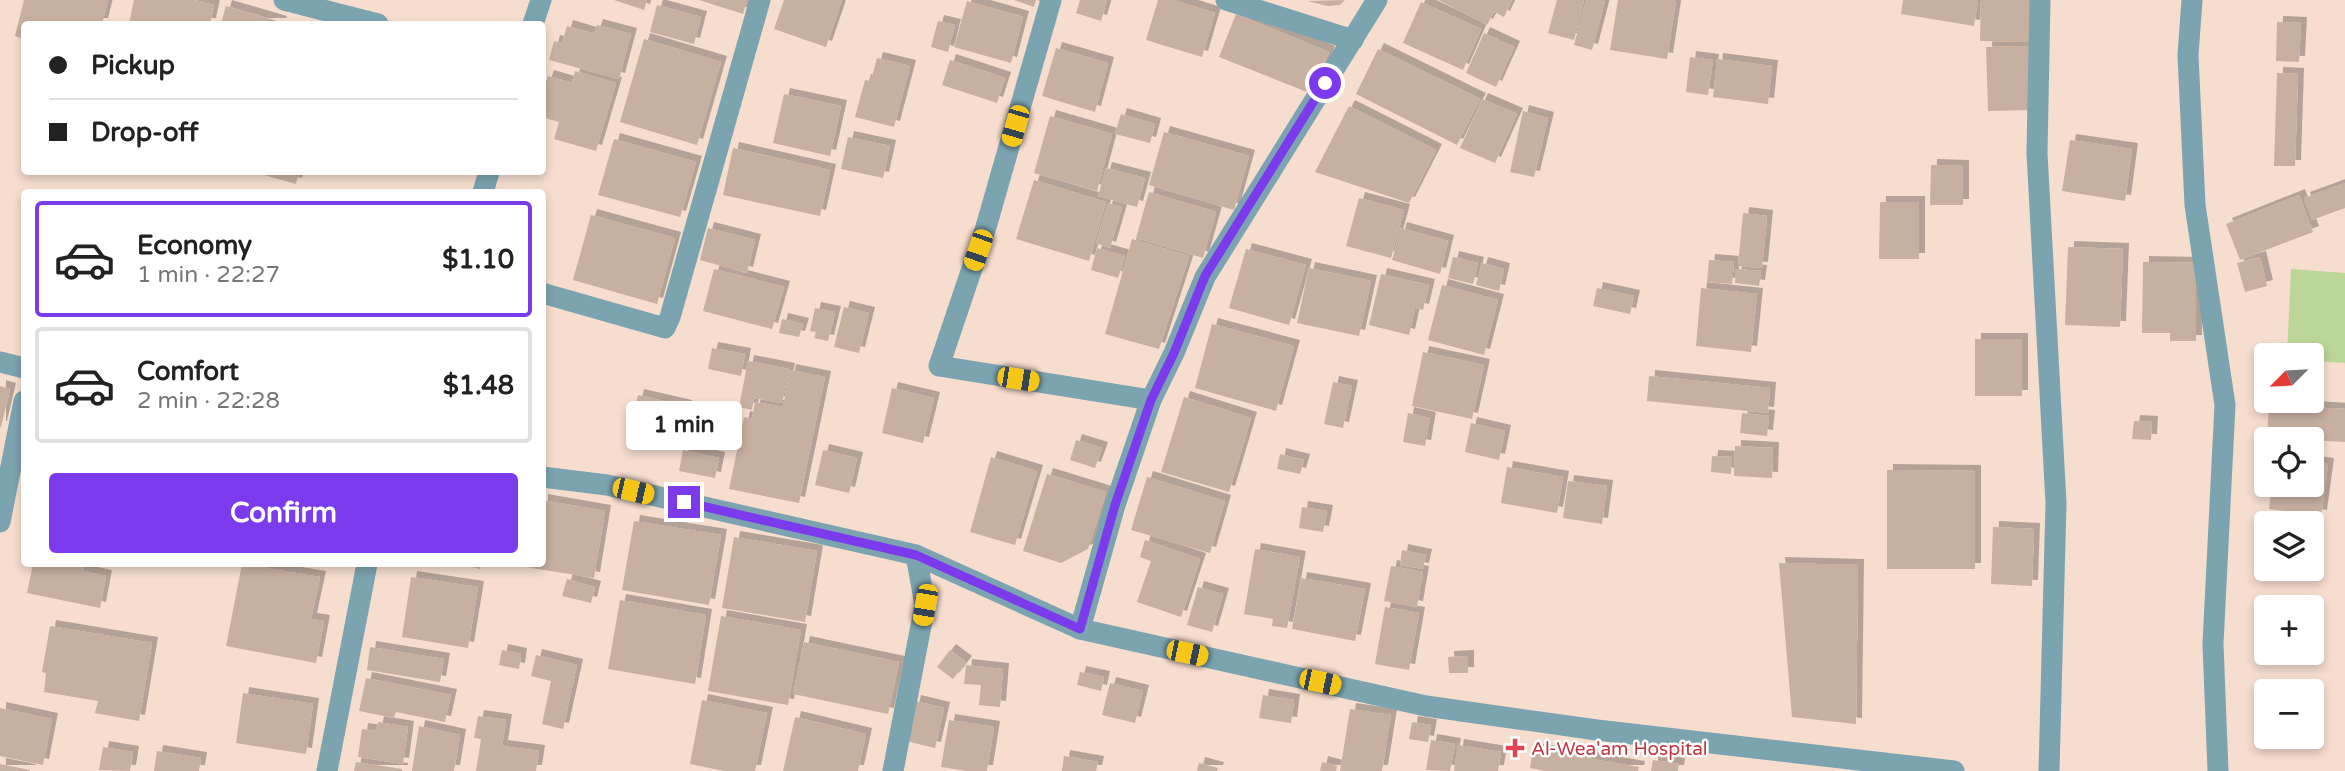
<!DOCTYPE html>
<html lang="en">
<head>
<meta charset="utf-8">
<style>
	body { margin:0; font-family:"Varela Round",sans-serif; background:#f2f2f2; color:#222; height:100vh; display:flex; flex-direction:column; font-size:26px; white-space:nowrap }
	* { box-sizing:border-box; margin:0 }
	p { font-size:23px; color:#767676 }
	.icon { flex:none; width:38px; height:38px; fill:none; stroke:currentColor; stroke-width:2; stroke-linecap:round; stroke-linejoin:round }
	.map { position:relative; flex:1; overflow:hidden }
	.drawer { position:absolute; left:21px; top:189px; width:525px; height:378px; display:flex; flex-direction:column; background:#fff; border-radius:7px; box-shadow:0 4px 10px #0003 }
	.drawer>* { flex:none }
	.banner { position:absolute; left:21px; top:21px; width:525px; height:154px; border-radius:7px; box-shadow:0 4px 10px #0003; display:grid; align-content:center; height:154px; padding:0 28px; background:#fff }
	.needle { width:46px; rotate:246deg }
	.fabs { position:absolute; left:2254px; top:343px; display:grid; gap:14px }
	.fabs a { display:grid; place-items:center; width:70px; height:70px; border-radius:7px; background:#fff; box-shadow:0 4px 10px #0003; font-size:35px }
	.end { position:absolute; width:32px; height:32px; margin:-16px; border:9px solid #7c3aed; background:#fff; box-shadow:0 0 0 4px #fff }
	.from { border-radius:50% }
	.bubble { position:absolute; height:49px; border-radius:7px; background:#fff; box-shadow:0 4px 10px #0003; font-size:23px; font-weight:800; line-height:49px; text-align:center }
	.car { position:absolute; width:21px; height:42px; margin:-21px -10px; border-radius:9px; box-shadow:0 0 5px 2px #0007; background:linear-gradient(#f5c518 24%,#345 0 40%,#f5c518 0 76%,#345 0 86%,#f5c518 0) }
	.banner b { display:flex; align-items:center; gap:24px; height:66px; font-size:26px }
	.banner b+b { border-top:2px solid #e0e0e0 }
	.banner i { width:18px; height:18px; background:#222 }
	ul { padding:12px 0 0; list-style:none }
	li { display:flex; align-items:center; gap:21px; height:116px; margin:0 14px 10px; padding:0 14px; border:4px solid #e0e0e0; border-radius:7px }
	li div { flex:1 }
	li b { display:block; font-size:26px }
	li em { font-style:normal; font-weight:800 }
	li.current { border-color:#7c3aed }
	li>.icon { width:63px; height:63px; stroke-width:1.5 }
	.cta { display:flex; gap:14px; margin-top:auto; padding:14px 28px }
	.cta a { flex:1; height:80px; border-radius:7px; background:#7c3aed; color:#fff; font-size:28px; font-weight:800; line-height:80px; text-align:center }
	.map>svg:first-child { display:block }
	.green { fill:#bbd697 }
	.building { fill:#c8b0a1; filter:url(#shadow) }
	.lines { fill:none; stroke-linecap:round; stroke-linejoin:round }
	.street { stroke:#7ba3b0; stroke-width:21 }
	.route { stroke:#7c3aed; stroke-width:9 }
	.health-dot { fill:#e0444e; stroke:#fff; stroke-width:2.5 }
	.labels { text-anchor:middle; stroke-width:5; stroke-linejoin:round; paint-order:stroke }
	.health-label { font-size:19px; fill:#be3a42; stroke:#fff; text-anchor:start }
</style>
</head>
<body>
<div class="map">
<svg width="2345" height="771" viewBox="0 0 2345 771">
	<defs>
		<filter id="shadow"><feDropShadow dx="6" dy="-6" stdDeviation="0" flood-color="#0004"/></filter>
	</defs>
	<rect width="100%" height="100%" fill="#f6ddce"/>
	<polygon class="green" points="2291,269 2345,273 2345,363 2312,361 2312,355 2287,355"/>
	<g class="building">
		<polygon points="24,0 108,0 102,24 24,24 24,39 15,36"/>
		<polygon points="134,0 194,0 214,5 210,24 129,24"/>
		<polygon points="614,0 647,0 644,10"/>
		<polygon points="699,0 747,0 743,14"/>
		<polygon points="784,0 842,0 826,47 774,29"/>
		<polygon points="1014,0 1036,0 1034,7"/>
		<polygon points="1080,0 1107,0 1101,21 1076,13"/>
		<polygon points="1158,0 1173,0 1215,13 1202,57 1146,40"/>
		<polygon points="1345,0 1340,5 1327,6 1308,1"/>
		<polygon points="1438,0 1512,0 1504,17 1494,12 1487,25"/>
		<polygon points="1557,0 1584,0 1574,40 1548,33"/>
		<polygon points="1586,0 1605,0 1592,50 1574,45"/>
		<polygon points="1618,0 1676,0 1667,59 1610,50"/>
		<polygon points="1903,0 1978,0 1974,26 1901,14"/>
		<polygon points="1981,0 2030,0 2029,42 1980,41"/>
		<polygon points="967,1 1023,17 1011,63 954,47"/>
		<polygon points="1421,2 1481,29 1463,70 1403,43"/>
		<polygon points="657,5 701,17 694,44 650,32"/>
		<polygon points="226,6 281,22 280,24 221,24"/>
		<polygon points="1236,14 1329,52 1312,94 1219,57"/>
		<polygon points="938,21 955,25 948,52 931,47"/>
		<polygon points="2277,22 2301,23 2299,62 2276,61"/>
		<polygon points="597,25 631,34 619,79 549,60 554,41 562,43 567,26 594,34"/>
		<polygon points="1484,33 1514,47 1496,87 1466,73"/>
		<polygon points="644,39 721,62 697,145 620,122"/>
		<polygon points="2031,46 2032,110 1988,111 1986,47"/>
		<polygon points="1056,48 1108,63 1095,112 1042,96"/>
		<polygon points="1378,49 1480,99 1457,145 1356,94"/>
		<polygon points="1690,57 1713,60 1708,95 1686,92"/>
		<polygon points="877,58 910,66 894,127 855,117 865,80 871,81"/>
		<polygon points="1717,59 1772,66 1768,104 1713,97"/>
		<polygon points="950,60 1005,78 997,103 942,85"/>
		<polygon points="575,71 616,83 596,151 554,139 559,122 542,117 542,84 545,85 548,76 572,83"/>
		<polygon points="2277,73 2298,74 2295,166 2274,166"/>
		<polygon points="784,94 841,106 830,156 773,143"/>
		<polygon points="1482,99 1517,114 1495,163 1460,148"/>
		<polygon points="1349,106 1436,150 1409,203 1315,172"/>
		<polygon points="1523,111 1548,118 1534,177 1510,172"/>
		<polygon points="1121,114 1155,124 1150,143 1115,134"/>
		<polygon points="1050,116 1112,134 1097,191 1034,173"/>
		<polygon points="1164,132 1249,156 1234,210 1149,185"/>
		<polygon points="848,137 890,146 883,178 841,169"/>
		<polygon points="614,139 696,162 680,217 598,195"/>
		<polygon points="2070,140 2132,149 2125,201 2062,191"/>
		<polygon points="733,148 830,170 820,216 723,195"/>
		<polygon points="1931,165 1963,166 1963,205 1930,205"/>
		<polygon points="1106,168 1145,178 1137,207 1098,196"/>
		<polygon points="253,172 299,172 296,184"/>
		<polygon points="1034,180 1106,202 1089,261 1016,239"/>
		<polygon points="2345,183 2345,208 2312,220 2304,198"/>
		<polygon points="1149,192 1216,212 1203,258 1136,238"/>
		<polygon points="2299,195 2313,232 2240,260 2226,224"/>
		<polygon points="1359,198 1404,210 1391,258 1346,246"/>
		<polygon points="1880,202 1919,202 1919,259 1879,259"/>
		<polygon points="1108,203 1122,207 1110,248 1096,243"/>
		<polygon points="1743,213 1767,216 1762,268 1738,266"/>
		<polygon points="591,215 675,238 657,304 573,280"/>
		<polygon points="708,228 755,240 747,273 700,260"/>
		<polygon points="1401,228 1448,241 1440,274 1392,260"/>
		<polygon points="1132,239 1189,256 1159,349 1105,334"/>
		<polygon points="2068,247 2123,249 2120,327 2065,325"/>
		<polygon points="1097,248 1125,256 1118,278 1091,270"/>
		<polygon points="1246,249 1306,265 1289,325 1229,308"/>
		<polygon points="1453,257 1478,263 1473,284 1448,278"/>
		<polygon points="2260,257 2267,286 2245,292 2237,263"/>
		<polygon points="1709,260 1734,262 1732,284 1707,282"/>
		<polygon points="2143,262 2196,263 2196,341 2170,341 2170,333 2142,333"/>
		<polygon points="1482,263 1504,269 1499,291 1476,285"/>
		<polygon points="1309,268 1371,281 1359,336 1297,323"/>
		<polygon points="714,269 784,287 772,329 703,311"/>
		<polygon points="1736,269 1761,271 1759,286 1735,283"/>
		<polygon points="1381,274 1429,285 1423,310 1415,308 1409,335 1369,325"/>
		<polygon points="1442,285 1498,300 1484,355 1428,340"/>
		<polygon points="1597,288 1634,296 1630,314 1593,306"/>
		<polygon points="1701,288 1757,294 1751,352 1696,346"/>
		<polygon points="844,307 869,313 859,353 834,347"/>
		<polygon points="815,308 835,312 828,341 814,338 816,332 810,331"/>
		<polygon points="782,319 803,324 799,337 779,333"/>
		<polygon points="1212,324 1294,346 1276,411 1195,388"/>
		<rect x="1975" y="339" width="47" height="57"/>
		<polygon points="712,348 745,354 741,376 708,369"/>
		<polygon points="1423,352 1484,365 1472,419 1412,406"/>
		<polygon points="748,361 789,369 782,403 754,398 752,410 739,407"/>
		<polygon points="790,370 825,377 799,503 729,489 744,417 752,419 755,402 783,407"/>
		<polygon points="1649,376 1770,388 1768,413 1647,401"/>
		<polygon points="1333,382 1352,386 1343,428 1324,424"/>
		<polygon points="0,386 10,389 1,427 0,427"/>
		<polygon points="892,388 934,398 923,443 882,433"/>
		<polygon points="638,395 686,406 678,442 657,437 661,422 633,416"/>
		<polygon points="1184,397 1251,418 1229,492 1161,472"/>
		<polygon points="2269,405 2345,409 2345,442 2267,438"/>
		<polygon points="695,408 718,412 714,430 691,425"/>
		<polygon points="1408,413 1430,418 1425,446 1403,442"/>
		<polygon points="1742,413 1769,416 1767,436 1740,433"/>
		<polygon points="2134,421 2152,422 2151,440 2132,439"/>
		<polygon points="1471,423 1505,431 1499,460 1465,452"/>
		<polygon points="1076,440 1102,448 1095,468 1070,460"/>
		<polygon points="1735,446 1773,448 1772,478 1734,476"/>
		<polygon points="683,450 719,458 715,478 679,471"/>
		<polygon points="823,450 857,458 849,493 815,485"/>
		<polygon points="1280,454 1304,460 1300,474 1277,469"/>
		<polygon points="1712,456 1732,457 1731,474 1711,472"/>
		<polygon points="991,457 1037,471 1015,545 970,532"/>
		<polygon points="2312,462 2328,464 2321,516 2269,509 2272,485 2312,485"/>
		<polygon points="1507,467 1563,477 1557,513 1501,503"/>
		<polygon points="1887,470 1975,471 1975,569 1887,569"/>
		<polygon points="1047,474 1106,492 1088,549 1061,563 1023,551"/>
		<polygon points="1147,477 1225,501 1210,553 1131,530"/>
		<polygon points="1568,481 1607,486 1602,524 1563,518"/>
		<polygon points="542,500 605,511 594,578 513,565 542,564"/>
		<polygon points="1302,507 1327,511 1323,532 1299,528"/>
		<polygon points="634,521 721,535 709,605 622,590"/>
		<polygon points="1993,527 2034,529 2032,586 1991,584"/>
		<polygon points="734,537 817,551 805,622 722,608"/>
		<polygon points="1145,540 1200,559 1181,617 1137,602 1151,561 1140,557"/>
		<polygon points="1255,549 1300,557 1287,628 1272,626 1273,619 1244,614"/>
		<polygon points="1402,550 1426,555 1423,569 1400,565"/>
		<polygon points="1779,563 1858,565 1856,724 1792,717"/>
		<polygon points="33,564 84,564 83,571 106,576 100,608 27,593"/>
		<polygon points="242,564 320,577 311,619 324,621 316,663 226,646"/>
		<polygon points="458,564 481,564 480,569"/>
		<polygon points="1391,566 1423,572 1417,607 1384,601"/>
		<polygon points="411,577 478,587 468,648 402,637"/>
		<polygon points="1301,578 1365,589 1355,641 1292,629"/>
		<polygon points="567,579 595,587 591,603 562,596"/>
		<polygon points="1198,587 1223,594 1212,632 1187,625"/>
		<polygon points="620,600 706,615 695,684 608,669"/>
		<polygon points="1385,607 1419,613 1409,670 1375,664"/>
		<polygon points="721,616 801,630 788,705 708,691"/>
		<polygon points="50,626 152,643 139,721 95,713 98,701 44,692 46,673 42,672"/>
		<polygon points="804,642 899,662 888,714 793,694"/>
		<polygon points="370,647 444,659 440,682 367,670"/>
		<polygon points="502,650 521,654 519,669 499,665"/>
		<polygon points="950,650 966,662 953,679 937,667"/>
		<polygon points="536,655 577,665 563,729 542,724 551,681 531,676"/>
		<polygon points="1468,656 1468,673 1449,673 1448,657"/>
		<polygon points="966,665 1003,669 1000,707 979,705 981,685 964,684"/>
		<polygon points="1080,672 1104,677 1101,691 1077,685"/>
		<polygon points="366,678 451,695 445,722 396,712 394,718 359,711"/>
		<polygon points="1110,683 1143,691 1135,723 1102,715"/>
		<polygon points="243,693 313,704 306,754 236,743"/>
		<polygon points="1263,695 1294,700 1291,723 1259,718"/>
		<polygon points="702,700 767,713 755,771 724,771 690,764"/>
		<polygon points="915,701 944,708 935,748 906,741"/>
		<polygon points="0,708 52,719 43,765 0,756"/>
		<polygon points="1350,709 1391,715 1382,771 1340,771"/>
		<polygon points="478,716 506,720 502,746 539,751 536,771 476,771 481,739 474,738"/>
		<polygon points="795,717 866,734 858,771 783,771"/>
		<polygon points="949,720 994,727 987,771 967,771 941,767"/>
		<polygon points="378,722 408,727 403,764 358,757 362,729 376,731"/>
		<polygon points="1412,722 1431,725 1428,742 1409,739"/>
		<polygon points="419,726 460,735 454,771 412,771"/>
		<polygon points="1431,740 1455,744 1450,771 1426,770"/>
		<polygon points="1458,745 1501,752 1498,771 1454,771"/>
		<polygon points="103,747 133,752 130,771 99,770"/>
		<polygon points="1533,749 1639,767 1638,771 1545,771 1530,768"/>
		<polygon points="157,751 201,758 199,771 154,771"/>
		<polygon points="1064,756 1098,762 1096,771 1062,771"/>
		<polygon points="1653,760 1679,764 1678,771 1651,771"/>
		<polygon points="356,762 402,769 402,771 354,771"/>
		<polygon points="1322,762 1337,766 1336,771 1320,771"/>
		<polygon points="1199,763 1218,768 1217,771 1197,771"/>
		<polygon points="0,764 30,770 30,771 0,771"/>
	</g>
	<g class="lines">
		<g class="street">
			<polyline points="284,0 378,24"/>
			<polyline points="1051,0 986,227 939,366 1151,400"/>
			<polyline points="1226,0 1353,40"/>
			<polyline points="2040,0 2037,153 2056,503 2049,771"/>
			<polyline points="2192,0 2188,55 2195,205 2225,405 2213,644 2218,771"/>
			<polyline points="533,24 541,0"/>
			<polyline points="483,192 489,172"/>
			<polyline points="542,293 665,328 670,317 760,0"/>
			<polyline points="0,362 24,368"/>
			<polyline points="542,477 607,485 916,555 1080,629 1426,706 1597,730 1954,771"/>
			<polyline points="0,522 24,401"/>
			<polyline points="1080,629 1115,505 1151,400 1174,353 1205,277 1377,0"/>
			<polyline points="327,771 367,564"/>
			<polyline points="893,771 925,605 916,555"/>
		</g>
	</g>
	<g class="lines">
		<polyline class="route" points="684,502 916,555 1080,629 1115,505 1151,400 1174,353 1205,276 1325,83"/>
	</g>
	<path class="health-dot" d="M1511.5 737.5h7v7h7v7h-7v7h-7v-7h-7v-7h7z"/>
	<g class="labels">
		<g class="health-label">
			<text x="1531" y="755">Al-Wea'am Hospital</text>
		</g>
	</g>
</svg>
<div class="fabs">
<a><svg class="needle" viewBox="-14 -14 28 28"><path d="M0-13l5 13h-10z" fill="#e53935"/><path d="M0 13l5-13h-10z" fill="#767676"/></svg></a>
<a><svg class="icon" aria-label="locate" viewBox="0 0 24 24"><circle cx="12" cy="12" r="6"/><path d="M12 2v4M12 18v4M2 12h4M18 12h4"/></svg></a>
<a><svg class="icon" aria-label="layers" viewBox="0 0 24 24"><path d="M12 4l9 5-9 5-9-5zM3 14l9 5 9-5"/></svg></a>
<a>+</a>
<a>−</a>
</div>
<i class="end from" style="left:1325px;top:83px"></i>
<i class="end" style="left:684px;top:502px"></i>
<div class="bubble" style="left:626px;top:401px;width:116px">1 min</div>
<i class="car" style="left:1015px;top:126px;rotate:196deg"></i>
<i class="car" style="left:978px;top:250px;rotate:199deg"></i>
<i class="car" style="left:1018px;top:379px;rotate:99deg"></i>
<i class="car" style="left:633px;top:491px;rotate:103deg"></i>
<i class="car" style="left:925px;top:605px;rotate:190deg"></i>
<i class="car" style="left:1187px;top:653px;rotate:102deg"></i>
<i class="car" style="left:1320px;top:682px;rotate:102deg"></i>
<div class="banner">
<b><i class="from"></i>Pickup</b>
<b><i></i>Drop-off</b>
</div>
<section class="drawer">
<ul>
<li class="current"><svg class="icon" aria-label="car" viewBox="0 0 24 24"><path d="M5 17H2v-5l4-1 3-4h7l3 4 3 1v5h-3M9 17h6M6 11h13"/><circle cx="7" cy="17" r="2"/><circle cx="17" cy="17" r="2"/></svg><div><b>Economy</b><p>1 min · 22:27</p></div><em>$1.10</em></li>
<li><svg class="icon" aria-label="car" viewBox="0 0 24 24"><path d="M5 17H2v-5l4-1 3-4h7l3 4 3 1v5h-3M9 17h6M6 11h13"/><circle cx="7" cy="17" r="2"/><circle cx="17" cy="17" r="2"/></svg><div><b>Comfort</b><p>2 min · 22:28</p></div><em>$1.48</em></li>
</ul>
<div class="cta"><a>Confirm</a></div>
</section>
</div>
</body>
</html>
